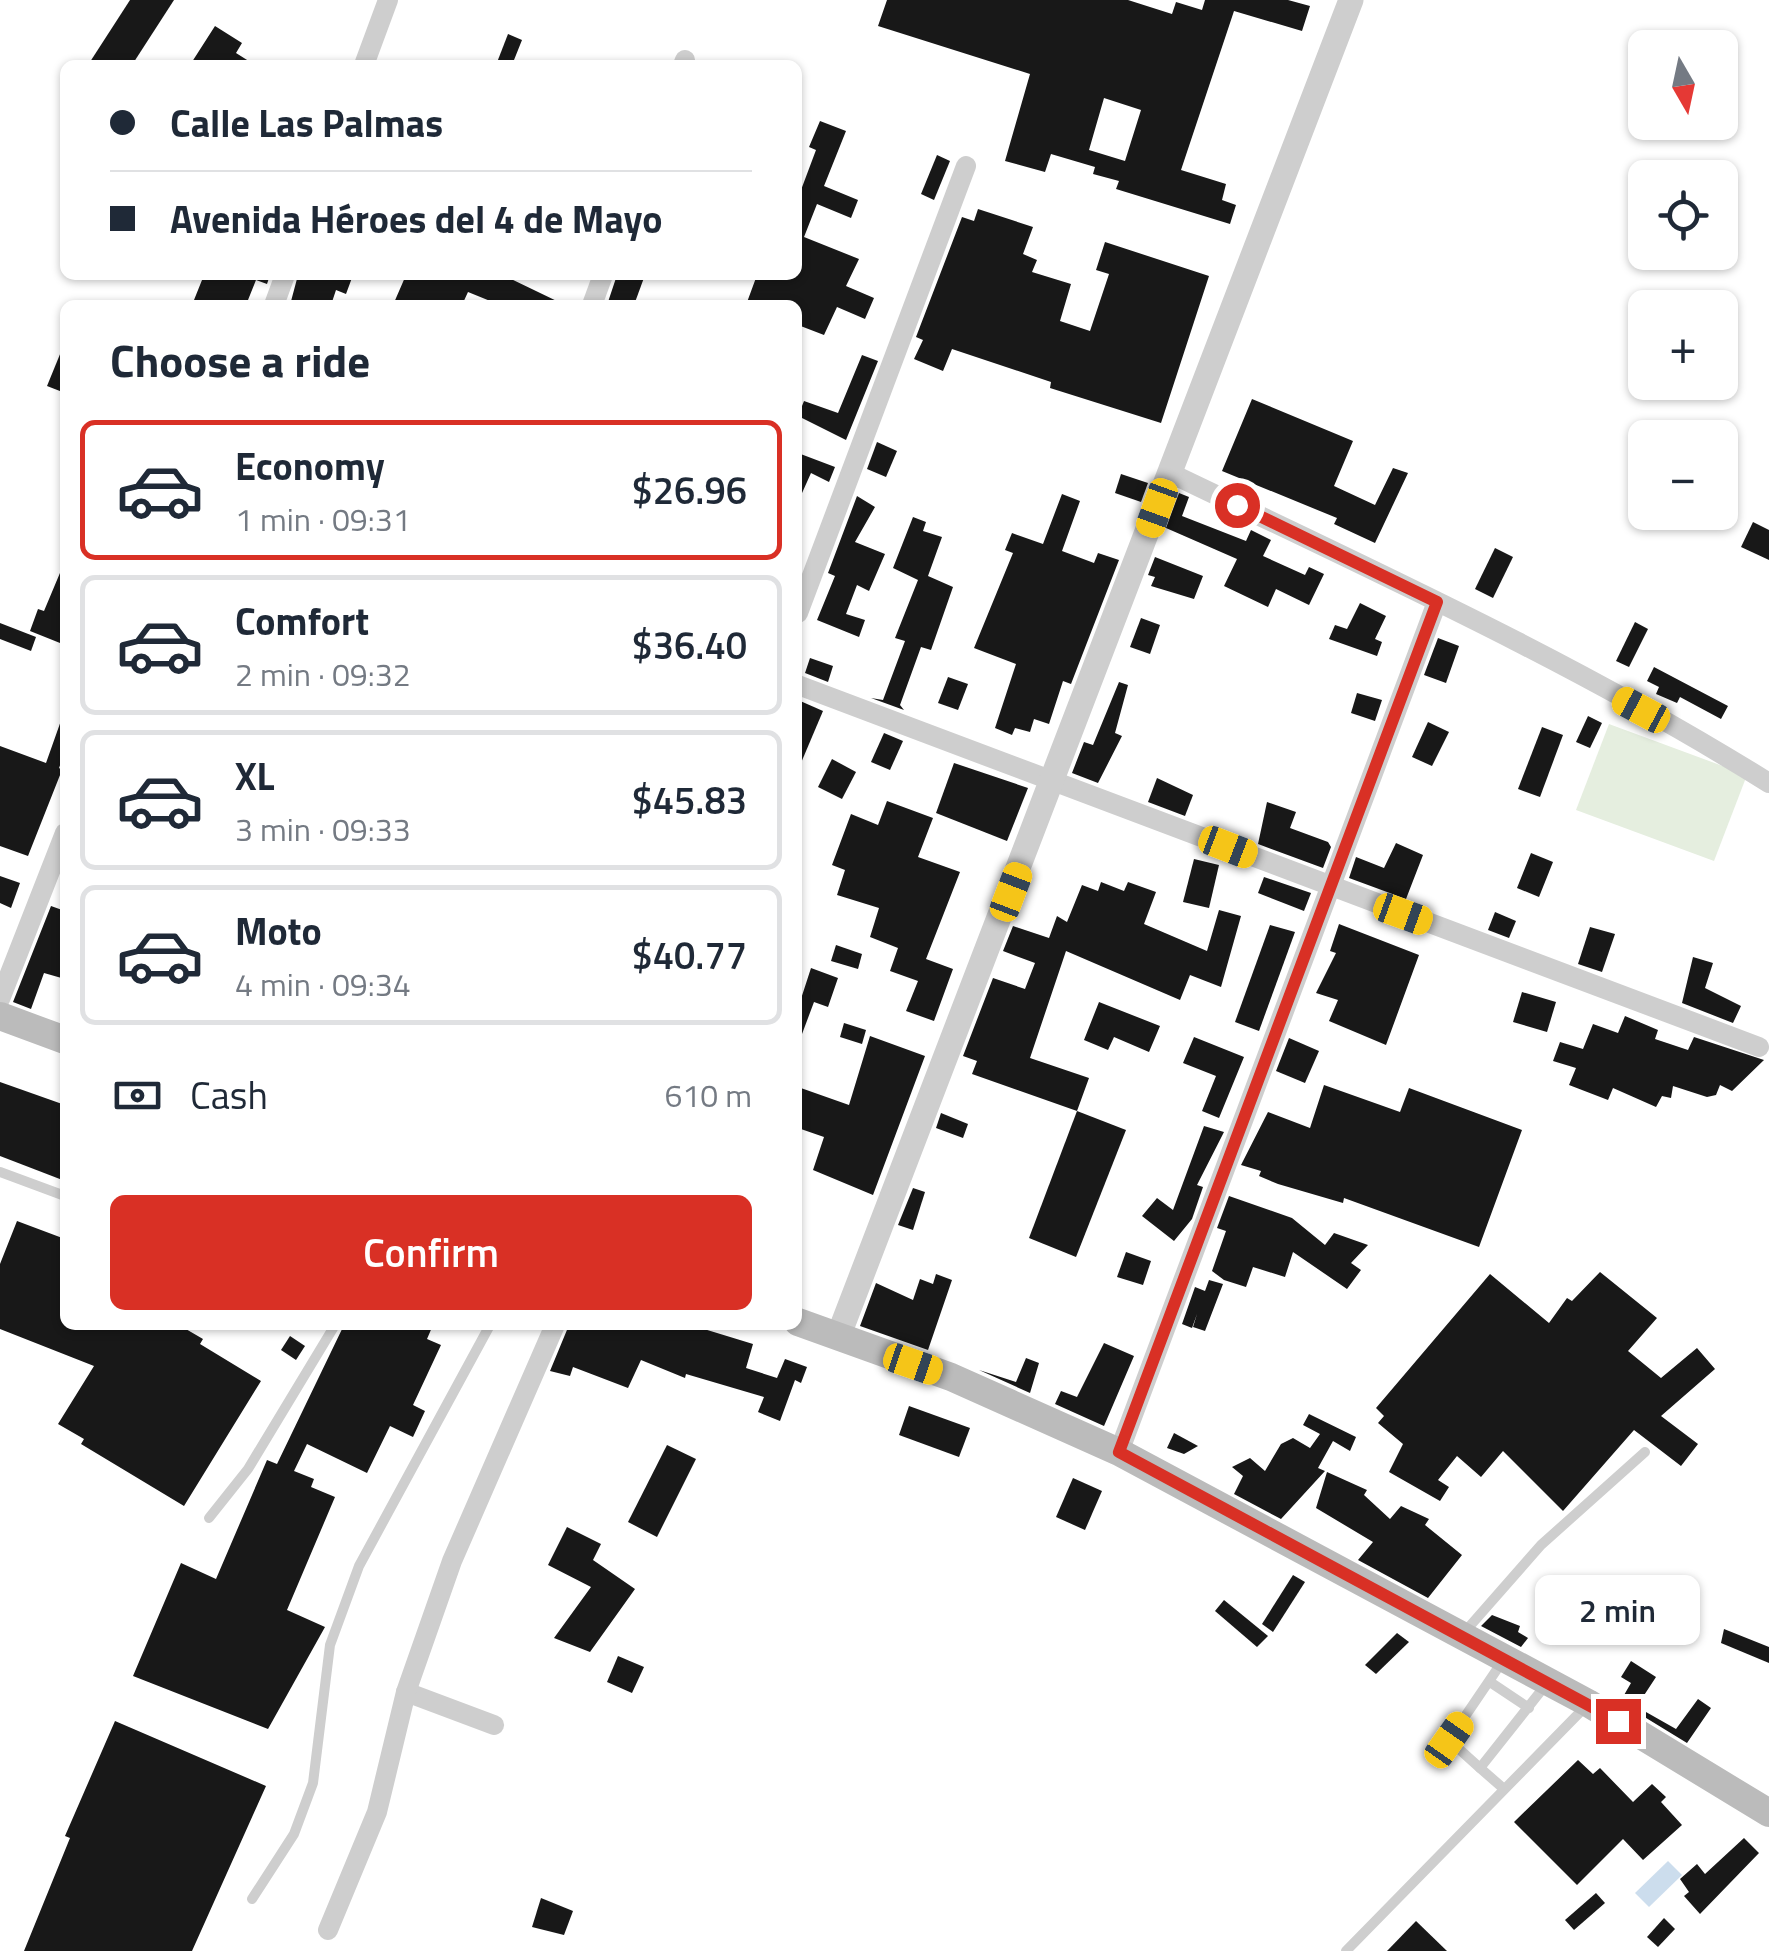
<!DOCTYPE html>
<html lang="en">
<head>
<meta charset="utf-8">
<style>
	body { margin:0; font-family:"Titillium Web",sans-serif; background:#f2f2f3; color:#1f2937; height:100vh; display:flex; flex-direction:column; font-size:38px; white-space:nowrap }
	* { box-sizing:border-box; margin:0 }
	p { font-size:32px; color:#747a83 }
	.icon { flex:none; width:55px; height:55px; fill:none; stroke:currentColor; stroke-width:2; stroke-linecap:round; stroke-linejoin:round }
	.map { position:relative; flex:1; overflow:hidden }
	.details { position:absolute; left:60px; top:300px; width:742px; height:1030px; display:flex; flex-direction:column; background:#fff; border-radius:15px; box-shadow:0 2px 8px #0004 }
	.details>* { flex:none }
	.banner { position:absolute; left:60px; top:60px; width:742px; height:220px; border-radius:15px; box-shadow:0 2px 8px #0004; display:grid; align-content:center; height:220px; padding:0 50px; background:#fff }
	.needle { width:65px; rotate:171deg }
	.fabs { position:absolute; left:1628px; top:30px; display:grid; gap:20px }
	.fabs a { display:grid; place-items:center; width:110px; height:110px; border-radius:15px; background:#fff; box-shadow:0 2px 8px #0004; font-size:50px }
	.end { position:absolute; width:45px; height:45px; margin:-22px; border:12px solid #d93025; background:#fff; box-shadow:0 0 0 5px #fff }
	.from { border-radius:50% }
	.bubble { position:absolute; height:70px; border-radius:15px; background:#fff; box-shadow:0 2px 8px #0004; font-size:32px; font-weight:600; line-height:70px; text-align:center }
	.car { position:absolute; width:30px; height:60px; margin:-30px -15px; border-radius:12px; box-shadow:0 0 8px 2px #0007; background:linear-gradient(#f5c518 24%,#345 0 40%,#f5c518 0 76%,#345 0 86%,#f5c518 0) }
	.banner b { display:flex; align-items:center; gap:35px; height:95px; font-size:38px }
	.banner b+b { border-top:2px solid #e0e1e3 }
	.banner i { width:25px; height:25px; background:#1f2937 }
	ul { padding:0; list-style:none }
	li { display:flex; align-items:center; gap:30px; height:140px; margin:0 20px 15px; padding:0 30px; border:5px solid #e0e1e3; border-radius:15px }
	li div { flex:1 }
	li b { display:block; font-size:38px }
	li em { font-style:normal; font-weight:600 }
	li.selected { border-color:#d93025 }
	li>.icon { width:90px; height:90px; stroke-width:1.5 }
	h2 { padding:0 50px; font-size:45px; line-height:120px }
	.pay { display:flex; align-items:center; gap:25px; height:110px; padding:0 50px; font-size:38px }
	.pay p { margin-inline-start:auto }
	.primary-button { display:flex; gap:20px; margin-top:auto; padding:20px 50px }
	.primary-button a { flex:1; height:115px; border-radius:15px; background:#d93025; color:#fff; font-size:40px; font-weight:600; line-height:115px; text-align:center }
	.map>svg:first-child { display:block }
	.green { fill:#e5eedf }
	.water { fill:#ccdded }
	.building { fill:#181818; fill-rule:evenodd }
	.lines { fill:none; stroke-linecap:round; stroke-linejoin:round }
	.service { stroke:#cecece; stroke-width:10 }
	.minor { stroke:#cecece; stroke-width:20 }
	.tertiary { stroke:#cecece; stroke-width:25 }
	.secondary { stroke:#bbb; stroke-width:28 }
	.route { stroke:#d93025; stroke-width:12 }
</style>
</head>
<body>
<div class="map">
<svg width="1769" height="1951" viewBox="0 0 1769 1951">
	<rect width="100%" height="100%" fill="#fff"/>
	<polygon class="green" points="1609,724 1747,775 1714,861 1576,810"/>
	<polygon class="water" points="1668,1861 1682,1875 1649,1907 1635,1893"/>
	<g class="building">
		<polygon points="130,0 174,0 132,65 88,65"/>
		<path d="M887,0H1128L1172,14L1176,2L1202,10L1205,0H1288L1310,6L1302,31L1234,11L1181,170L1226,184L1222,200L1236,205L1230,224L1116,189L1119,181L1093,174L1095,167L1051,154L1045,172L1005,161L1030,74L878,26ZM1104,98L1141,110L1125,161L1089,150Z"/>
		<polygon points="215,26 242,43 236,53 255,65 190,65"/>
		<polygon points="508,34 522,40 512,65 496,65"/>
		<polygon points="820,121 846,131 824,186 858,200 851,218 817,204 804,237 859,259 846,286 874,298 865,319 837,307 824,335 798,325 798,305 746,305 757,275 798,275 798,198 816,150 809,147"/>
		<polygon points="937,155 950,161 934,200 921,194"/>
		<polygon points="978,209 1033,227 1023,254 1037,260 1032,272 1071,284 1060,321 1090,331 1109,274 1096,270 1105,242 1209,276 1161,423 1050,388 1051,382 952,349 943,371 914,359 923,340 916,337 962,217 974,221"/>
		<polygon points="204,275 270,275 267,284 256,280 246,305 192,305"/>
		<polygon points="298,275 353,275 346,294 336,290 331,305 290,305"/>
		<polygon points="406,275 503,275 565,305 500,305 468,292 462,305 449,300 447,305 393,305"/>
		<polygon points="617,275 645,275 634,305 607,305"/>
		<polygon points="65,342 65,393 47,386"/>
		<polygon points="862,355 878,361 846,440 798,416 804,401 838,413"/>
		<polygon points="1252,399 1353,441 1334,486 1375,505 1393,468 1408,473 1375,543 1334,524 1337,518 1222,471"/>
		<polygon points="877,442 897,451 886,477 867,469"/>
		<polygon points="798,453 835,467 829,482 811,473 798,502"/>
		<polygon points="1121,474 1148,483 1141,502 1115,493"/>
		<polygon points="1179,493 1189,497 1182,516 1246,541 1251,530 1271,540 1263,556 1305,575 1309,567 1324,574 1309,605 1276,589 1268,607 1224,586 1237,559 1166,528"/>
		<polygon points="1062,494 1080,501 1062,551 1094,563 1098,553 1119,560 1071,684 1063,681 1049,724 1034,719 1030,732 1015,728 1012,735 995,728 1016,664 974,648 1013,553 1005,550 1012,533 1043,544"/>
		<polygon points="857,496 875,507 855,542 885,554 869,591 857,585 846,614 865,620 859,637 817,620 835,576 828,573"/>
		<polygon points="913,517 926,522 923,531 942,537 928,576 953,587 931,650 921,647 900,705 904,710 871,698 883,700 905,641 895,638 918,580 893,568"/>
		<polygon points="1753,522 1769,530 1769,560 1741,547"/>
		<polygon points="1495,548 1513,557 1493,598 1475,589"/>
		<polygon points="1155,557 1203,576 1194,599 1151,586 1155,577 1148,575"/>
		<polygon points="65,561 65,645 30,631 38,609 44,611"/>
		<polygon points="1360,603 1386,616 1375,639 1382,642 1377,656 1329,639 1335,625 1347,629"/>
		<polygon points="1141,618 1160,625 1150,654 1130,647"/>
		<polygon points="1635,622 1648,629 1629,667 1616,661"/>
		<polygon points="0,623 36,637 31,651 0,639"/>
		<polygon points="1438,638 1459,646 1446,683 1424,675"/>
		<polygon points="810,658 833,666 828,682 805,673"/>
		<polygon points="1654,667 1728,706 1721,719 1680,697 1677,703 1656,694 1659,687 1647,681"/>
		<polygon points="948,677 968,684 958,710 938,703"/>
		<polygon points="1119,682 1128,685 1115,733 1122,736 1098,783 1072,773 1084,742 1093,745"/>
		<polygon points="1357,693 1382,700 1375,721 1351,713"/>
		<polygon points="798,700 823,711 798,770"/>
		<polygon points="63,715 65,752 59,768 62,770 28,856 0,846 0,746 46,763"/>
		<polygon points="1588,716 1602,723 1590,748 1576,742"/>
		<polygon points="1428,722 1449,732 1432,766 1412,757"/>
		<polygon points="1542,727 1563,735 1540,797 1518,789"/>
		<polygon points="884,733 903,741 890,770 871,762"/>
		<polygon points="832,759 856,772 842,799 818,787"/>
		<polygon points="954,763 1028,788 1007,841 936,813"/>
		<polygon points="1157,778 1193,795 1185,816 1148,802"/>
		<polygon points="887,801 933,818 918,857 960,872 926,959 953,969 934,1021 906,1011 918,981 890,971 898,948 870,937 879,908 837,895 845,870 832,865 851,814 878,825"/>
		<polygon points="1267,802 1296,812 1290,828 1328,842 1331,847 1323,868 1258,844"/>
		<polygon points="1396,843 1423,855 1406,899 1349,878 1356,857 1384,868"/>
		<polygon points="1531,853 1553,862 1539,897 1517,888"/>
		<polygon points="1194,859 1219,865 1209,908 1183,902"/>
		<polygon points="0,876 20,883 11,908 0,903"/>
		<polygon points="1264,877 1311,893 1304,911 1258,893"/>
		<polygon points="1101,882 1124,891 1128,882 1156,892 1144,924 1207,951 1219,910 1241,916 1221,987 1190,975 1180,1000 1066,951 1030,1058 1089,1078 1077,1111 972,1074 977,1061 963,1056 993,978 1025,989 1035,963 1003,951 1013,926 1049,938 1057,916 1067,922 1082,885 1098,891"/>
		<polygon points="51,906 65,911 65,979 44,973 31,1009 13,1002"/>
		<polygon points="1495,912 1516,921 1509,938 1488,930"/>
		<polygon points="1339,924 1419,955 1386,1045 1329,1021 1338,1000 1316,993 1336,953 1330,951"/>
		<polygon points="1270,925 1295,932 1259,1031 1235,1022"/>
		<polygon points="1590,927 1615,934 1602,972 1578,964"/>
		<polygon points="836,945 862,954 858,969 831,961"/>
		<polygon points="1693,957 1713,963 1705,988 1741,1006 1733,1023 1682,1003"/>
		<polygon points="811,968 838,978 828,1007 814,1002 802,1034 798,1033 798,1008"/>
		<polygon points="1522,992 1556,1002 1547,1032 1513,1022"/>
		<polygon points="1099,1002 1160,1026 1149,1052 1114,1037 1108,1050 1084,1040"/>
		<polygon points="1625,1016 1658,1030 1655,1039 1688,1050 1694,1037 1764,1060 1732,1091 1720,1085 1716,1095 1707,1097 1673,1086 1671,1098 1662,1096 1656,1107 1613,1088 1608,1100 1569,1085 1576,1068 1553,1061 1560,1042 1583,1049 1593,1024 1618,1033"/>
		<polygon points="844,1023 866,1030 862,1044 840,1037"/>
		<polygon points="870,1036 925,1056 873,1195 813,1170 824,1137 798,1128 798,1087 849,1105"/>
		<polygon points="1194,1037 1244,1057 1219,1118 1202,1111 1216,1076 1183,1063"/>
		<polygon points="1289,1038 1319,1051 1305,1083 1276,1071"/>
		<polygon points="0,1082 65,1105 65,1181 0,1156"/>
		<polygon points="1324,1085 1400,1112 1409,1088 1522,1130 1479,1247 1344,1198 1343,1203 1278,1184 1259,1176 1261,1171 1241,1165 1268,1112 1310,1128"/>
		<polygon points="1077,1111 1126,1130 1076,1257 1029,1238"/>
		<polygon points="941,1113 968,1124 963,1138 936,1128"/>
		<polygon points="1204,1126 1224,1132 1197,1185 1203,1187 1192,1219 1174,1241 1142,1216 1157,1198 1173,1210"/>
		<polygon points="913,1188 925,1192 913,1230 898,1225"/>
		<polygon points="1229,1196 1292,1218 1325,1245 1334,1233 1368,1245 1351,1263 1361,1270 1347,1289 1293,1252 1285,1277 1253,1267 1246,1287 1224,1280 1212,1271 1226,1231 1217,1228"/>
		<polygon points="17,1221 65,1239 65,1325 179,1325 203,1339 200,1344 261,1381 184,1506 81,1444 84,1439 58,1424 94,1366 0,1329 0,1264"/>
		<polygon points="1126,1252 1151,1261 1143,1285 1117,1277"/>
		<polygon points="1600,1272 1657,1318 1628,1351 1661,1378 1697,1348 1715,1369 1661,1416 1698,1444 1681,1466 1634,1430 1563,1511 1503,1451 1481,1477 1457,1456 1438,1480 1449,1487 1440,1501 1389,1472 1403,1444 1378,1423 1384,1416 1376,1408 1490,1274 1549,1323 1567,1298 1572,1301"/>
		<polygon points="936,1274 952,1280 928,1350 860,1326 876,1283 913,1300 920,1279 933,1284"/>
		<polygon points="1209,1280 1223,1284 1205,1331 1193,1327 1197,1314 1192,1328 1182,1324 1195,1287 1205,1291"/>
		<polygon points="344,1325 433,1325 427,1339 441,1345 413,1405 425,1411 413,1437 390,1426 367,1473 307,1444 294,1471 314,1479 311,1487 335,1497 287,1610 325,1627 268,1729 133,1676 181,1563 216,1579 267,1460 277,1464"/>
		<polygon points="569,1325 706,1325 704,1329 753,1344 746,1368 777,1378 785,1359 807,1367 801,1383 795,1380 780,1421 758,1412 764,1397 686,1374 685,1378 641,1360 628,1388 573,1367 570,1376 550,1371"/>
		<polygon points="290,1336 305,1346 296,1360 281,1350"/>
		<polygon points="1104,1343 1134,1356 1104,1426 1055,1404 1061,1391 1077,1397"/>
		<polygon points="1026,1358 1039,1363 1030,1393 979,1370 1016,1382"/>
		<polygon points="909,1406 970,1428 959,1457 899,1435"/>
		<polygon points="1309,1414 1356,1437 1350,1451 1333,1441 1318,1468 1325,1471 1281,1519 1234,1494 1243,1476 1232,1467 1250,1458 1265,1471 1281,1444 1293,1438 1310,1448 1320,1434 1303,1425"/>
		<polygon points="1174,1433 1198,1446 1184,1454 1167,1448"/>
		<polygon points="667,1445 696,1459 657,1537 628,1522"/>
		<polygon points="1327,1472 1367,1490 1364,1495 1390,1519 1401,1506 1429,1519 1425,1525 1462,1555 1428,1598 1358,1560 1373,1542 1316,1508"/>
		<polygon points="1073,1478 1102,1491 1085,1530 1056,1517"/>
		<polygon points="567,1527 601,1544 593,1560 635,1589 590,1652 554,1638 591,1587 548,1565"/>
		<polygon points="1293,1575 1305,1582 1273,1632 1262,1624"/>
		<polygon points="1224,1600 1268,1636 1257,1647 1215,1611"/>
		<polygon points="1492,1615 1520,1626 1518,1632 1528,1638 1521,1647 1481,1626"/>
		<polygon points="1724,1629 1769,1647 1769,1663 1721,1643"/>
		<polygon points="1397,1633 1409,1642 1376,1674 1365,1665"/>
		<polygon points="618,1656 644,1667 632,1693 607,1682"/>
		<polygon points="1631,1661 1656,1677 1637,1706 1646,1712 1676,1729 1698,1699 1711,1708 1687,1743 1620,1702 1631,1683 1621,1677"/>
		<polygon points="115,1721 266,1786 192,1951 24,1951 70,1838 65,1836"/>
		<polygon points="1578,1760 1593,1774 1600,1768 1633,1802 1652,1784 1666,1797 1661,1802 1682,1825 1643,1860 1623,1839 1577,1885 1514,1822"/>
		<polygon points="1744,1838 1759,1853 1700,1914 1684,1896 1689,1892 1680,1879 1697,1864 1705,1874"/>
		<polygon points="1596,1893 1605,1903 1574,1930 1565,1920"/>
		<polygon points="541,1898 573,1911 564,1935 532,1927"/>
		<polygon points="1664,1918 1675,1929 1658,1947 1647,1937"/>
		<polygon points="1416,1921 1447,1951 1387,1951"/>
	</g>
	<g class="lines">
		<g class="service">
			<polyline points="0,1172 65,1196"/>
			<polyline points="209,1518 248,1469 335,1325"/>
			<polyline points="1462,1635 1541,1545 1645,1452"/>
			<polyline points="1504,1659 1449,1740 1480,1768 1548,1682"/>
			<polyline points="1490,1682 1529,1708"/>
			<polyline points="1480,1768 1504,1789"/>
			<polyline points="252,1899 294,1834 313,1783 330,1645 359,1566 490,1325"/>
			<polyline points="1346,1951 1588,1704"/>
		</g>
		<g class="minor">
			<polyline points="364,65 388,0"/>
			<polyline points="683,65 685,60"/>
			<polyline points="274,305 285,275"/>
			<polyline points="592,305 603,275"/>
			<path d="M1170,473C1372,570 1579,664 1769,783"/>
			<polyline points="798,613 966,166"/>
			<polyline points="798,685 1759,1047"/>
			<polyline points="0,999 65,833"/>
			<polyline points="1119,1452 1437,602"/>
			<polyline points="406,1692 494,1725"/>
			<polyline points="328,1930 377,1812 406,1692 452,1561 555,1325"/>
		</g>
		<polyline class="tertiary" points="838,1337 1351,0"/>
		<g class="secondary">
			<polyline points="0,1016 65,1040"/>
			<polyline points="798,1322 951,1377 1119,1452 1588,1703 1769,1813"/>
		</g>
	</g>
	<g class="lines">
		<polyline class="route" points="1237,505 1437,602 1119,1452 1618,1721"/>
	</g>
</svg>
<div class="fabs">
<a><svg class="needle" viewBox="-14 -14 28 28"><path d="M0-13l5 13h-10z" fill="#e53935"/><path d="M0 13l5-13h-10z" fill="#747a83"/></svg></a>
<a><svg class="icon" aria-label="locate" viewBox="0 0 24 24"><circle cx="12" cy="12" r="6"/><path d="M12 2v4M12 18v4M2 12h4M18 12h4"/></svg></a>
<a>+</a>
<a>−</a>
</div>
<i class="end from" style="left:1237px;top:505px"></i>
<i class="end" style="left:1618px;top:1721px"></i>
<div class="bubble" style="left:1535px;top:1575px;width:165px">2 min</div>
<i class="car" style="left:1157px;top:508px;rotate:200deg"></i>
<i class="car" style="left:1641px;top:710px;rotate:298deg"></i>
<i class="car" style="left:1228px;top:847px;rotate:111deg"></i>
<i class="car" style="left:1011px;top:892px;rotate:21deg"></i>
<i class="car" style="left:1403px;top:914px;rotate:110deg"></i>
<i class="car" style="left:913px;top:1364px;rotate:109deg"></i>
<i class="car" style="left:1449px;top:1740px;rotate:35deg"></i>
<div class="banner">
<b><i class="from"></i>Calle Las Palmas</b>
<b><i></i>Avenida Héroes del 4 de Mayo</b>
</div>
<section class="details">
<h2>Choose a ride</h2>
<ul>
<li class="selected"><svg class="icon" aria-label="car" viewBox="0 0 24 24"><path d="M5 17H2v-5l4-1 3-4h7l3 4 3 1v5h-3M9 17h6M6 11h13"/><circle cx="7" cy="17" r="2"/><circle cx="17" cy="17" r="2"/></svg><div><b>Economy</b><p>1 min · 09:31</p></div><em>$26.96</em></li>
<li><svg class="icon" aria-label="car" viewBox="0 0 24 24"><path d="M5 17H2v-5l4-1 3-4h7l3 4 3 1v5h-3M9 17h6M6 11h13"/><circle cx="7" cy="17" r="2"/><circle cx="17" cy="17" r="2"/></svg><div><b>Comfort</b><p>2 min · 09:32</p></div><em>$36.40</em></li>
<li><svg class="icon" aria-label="car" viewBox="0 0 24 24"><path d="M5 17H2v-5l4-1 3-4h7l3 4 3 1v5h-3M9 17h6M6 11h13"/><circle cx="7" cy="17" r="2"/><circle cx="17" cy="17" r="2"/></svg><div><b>XL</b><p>3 min · 09:33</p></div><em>$45.83</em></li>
<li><svg class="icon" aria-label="car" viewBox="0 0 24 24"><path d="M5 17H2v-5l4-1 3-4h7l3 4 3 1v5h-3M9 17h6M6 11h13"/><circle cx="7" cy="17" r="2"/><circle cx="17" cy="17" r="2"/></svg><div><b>Moto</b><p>4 min · 09:34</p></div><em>$40.77</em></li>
</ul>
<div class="pay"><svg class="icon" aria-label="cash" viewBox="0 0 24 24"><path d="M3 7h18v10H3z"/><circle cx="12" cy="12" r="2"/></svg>Cash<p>610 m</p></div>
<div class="primary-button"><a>Confirm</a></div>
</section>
</div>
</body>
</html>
